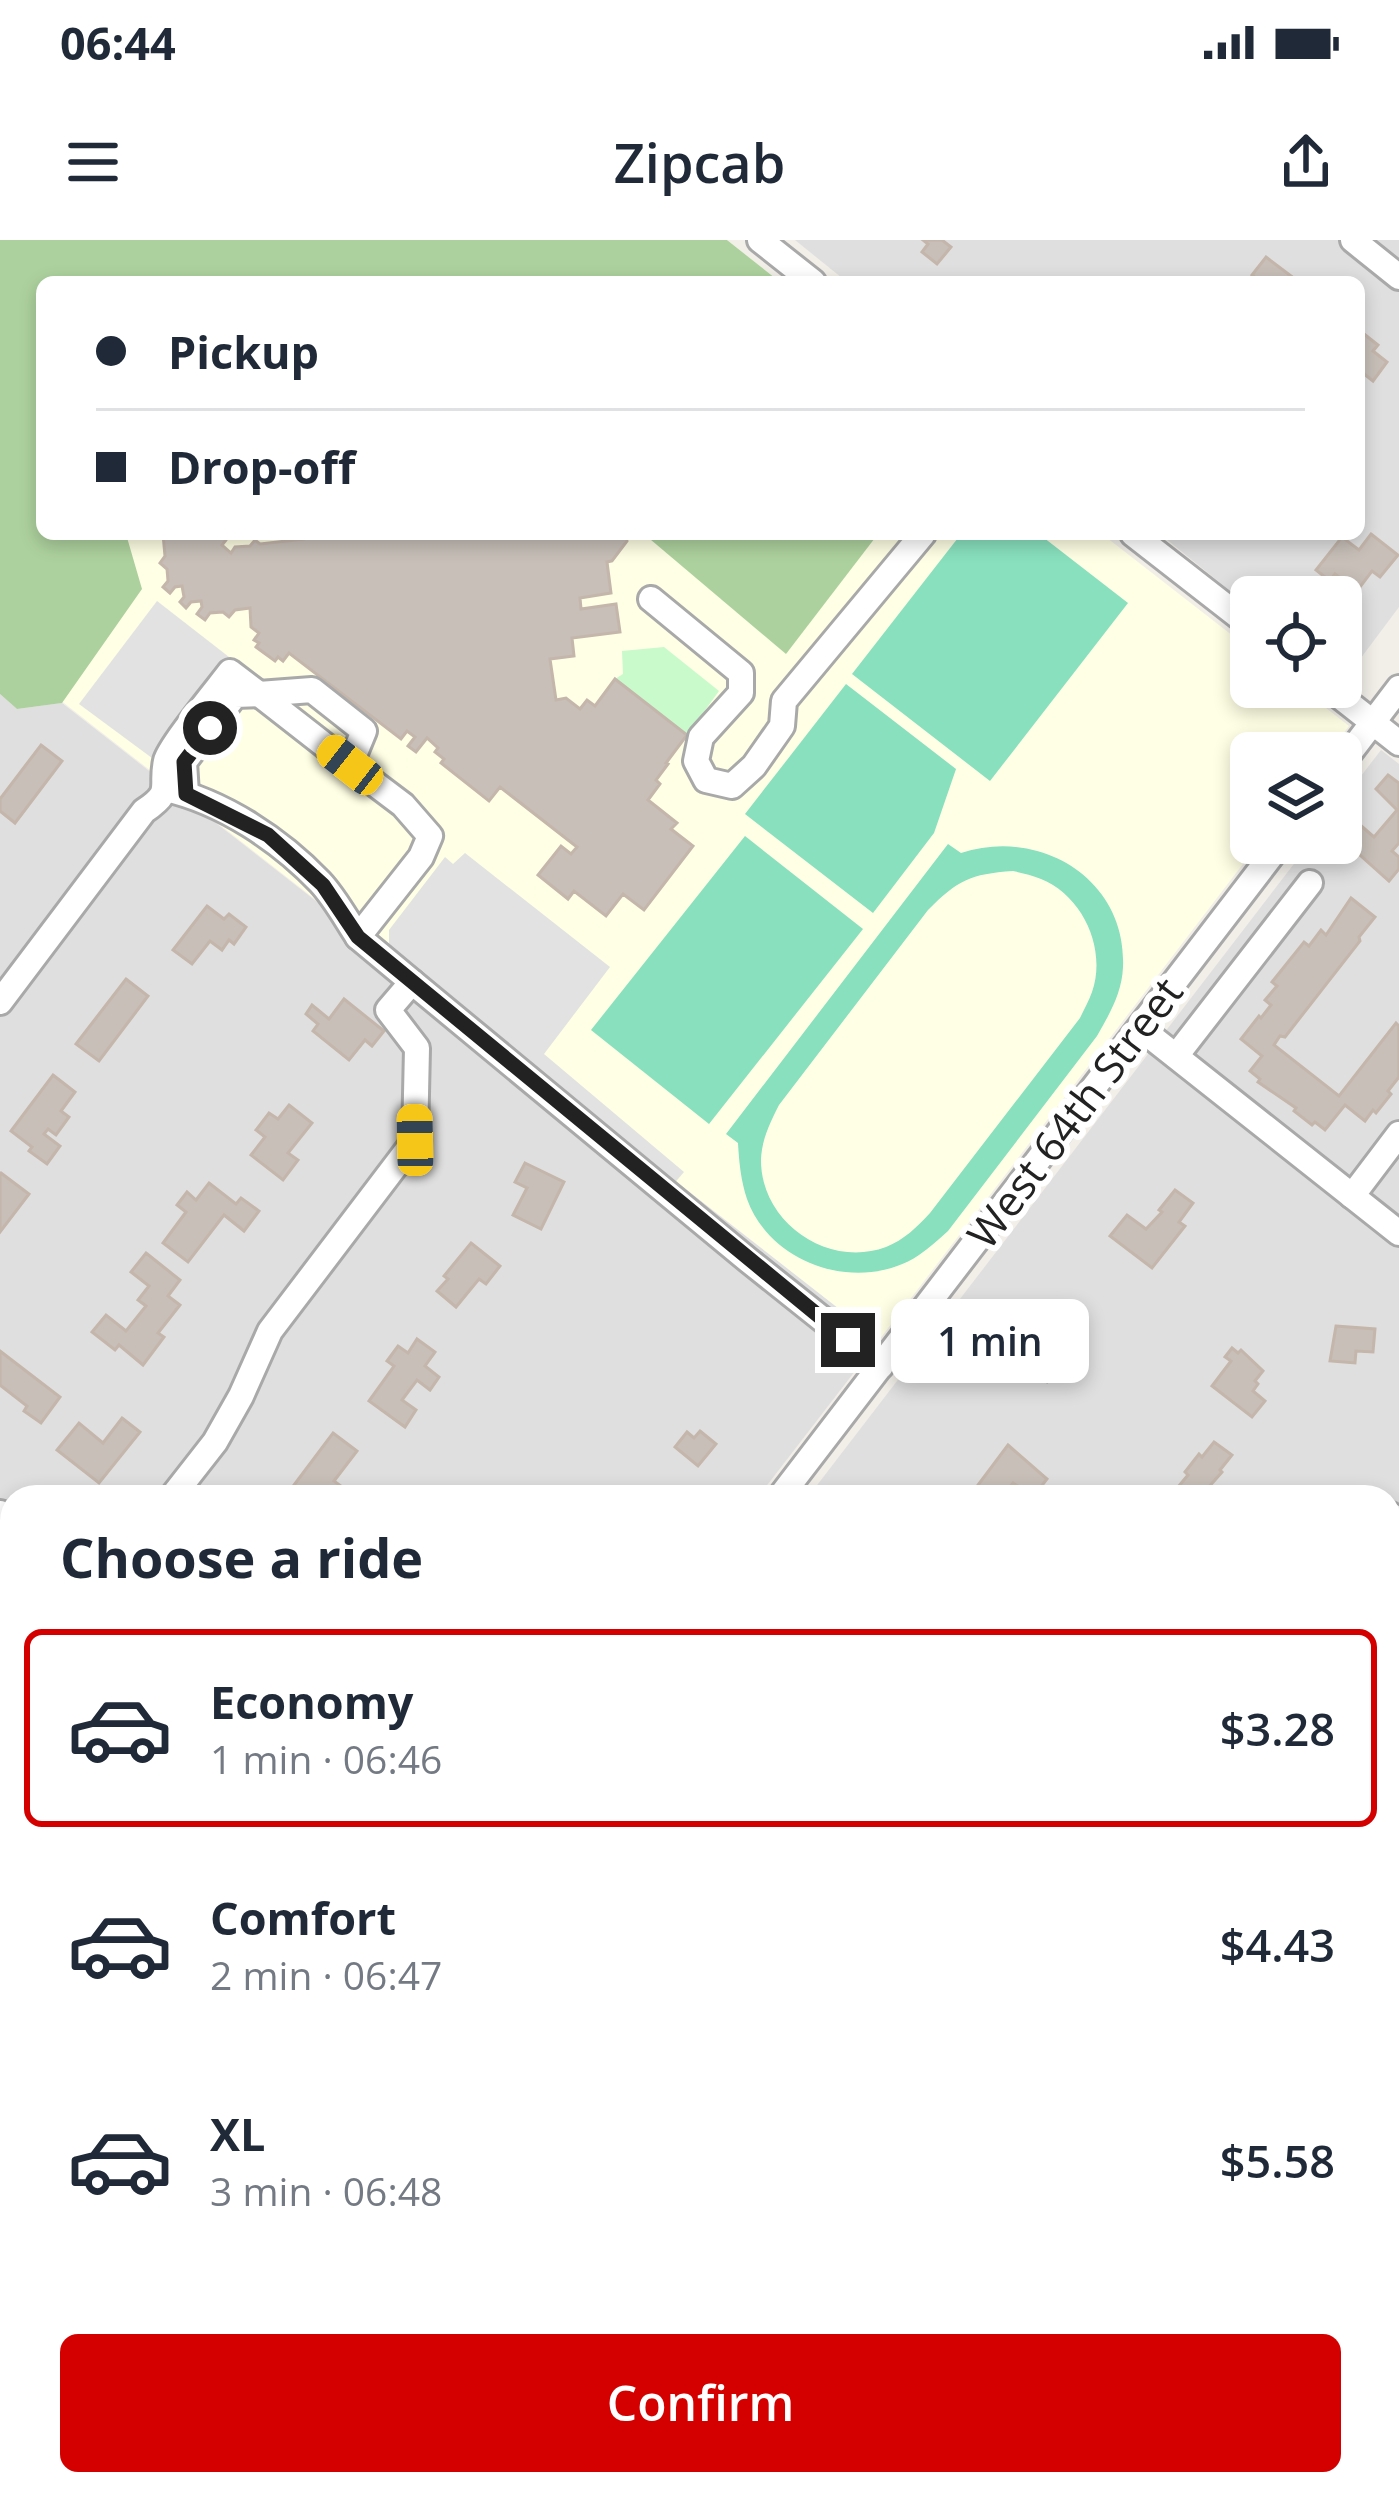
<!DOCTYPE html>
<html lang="en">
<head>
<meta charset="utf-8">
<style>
	body { margin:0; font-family:"Open Sans",sans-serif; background:#f6f6f7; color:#1f2937; height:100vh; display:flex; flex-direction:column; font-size:45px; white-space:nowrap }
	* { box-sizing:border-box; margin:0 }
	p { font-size:39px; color:#747a83 }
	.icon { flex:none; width:66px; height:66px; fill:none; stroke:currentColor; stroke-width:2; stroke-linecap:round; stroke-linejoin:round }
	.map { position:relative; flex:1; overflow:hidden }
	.sheet { position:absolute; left:0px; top:1245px; width:1401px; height:1011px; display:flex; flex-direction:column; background:#fff; border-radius:36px 36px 0 0; box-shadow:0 6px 18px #0003 }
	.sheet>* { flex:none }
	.guide { position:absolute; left:36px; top:36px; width:1329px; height:264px; border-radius:18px; box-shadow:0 6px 18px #0003; display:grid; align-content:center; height:264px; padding:0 60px; background:#fff }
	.buttons { position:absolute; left:1230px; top:336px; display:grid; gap:24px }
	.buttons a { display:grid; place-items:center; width:132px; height:132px; border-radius:18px; background:#fff; box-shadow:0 6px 18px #0003; font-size:60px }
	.end { position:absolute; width:54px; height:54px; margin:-27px; border:15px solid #222; background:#fff; box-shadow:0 0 0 6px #fff }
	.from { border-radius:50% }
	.bubble { position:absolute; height:84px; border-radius:18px; background:#fff; box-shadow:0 6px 18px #0003; font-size:39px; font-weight:600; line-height:84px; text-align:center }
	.car { position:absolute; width:36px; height:72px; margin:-36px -18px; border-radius:15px; box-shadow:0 0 9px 3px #0007; background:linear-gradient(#f5c518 24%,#345 0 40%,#f5c518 0 76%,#345 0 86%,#f5c518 0) }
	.guide b { display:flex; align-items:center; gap:42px; height:114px; font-size:45px }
	.guide b+b { border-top:3px solid #e0e1e3 }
	.guide i { width:30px; height:30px; background:#1f2937 }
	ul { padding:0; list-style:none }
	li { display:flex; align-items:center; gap:36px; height:198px; margin:0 24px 18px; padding:0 36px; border:6px solid transparent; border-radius:18px }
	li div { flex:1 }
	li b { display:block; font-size:45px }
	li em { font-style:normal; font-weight:600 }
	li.on { border-color:#d40000 }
	li>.icon { width:108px; height:108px; stroke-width:1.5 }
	h2 { padding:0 60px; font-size:54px; line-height:144px }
	.button { display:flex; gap:24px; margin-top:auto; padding:24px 60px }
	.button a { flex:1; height:138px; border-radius:18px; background:#d40000; color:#fff; font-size:48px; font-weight:600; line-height:138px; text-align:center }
	.status { display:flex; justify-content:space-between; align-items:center; height:84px; padding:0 60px; background:#fff; direction:ltr }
	.status svg { height:33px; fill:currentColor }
	header { display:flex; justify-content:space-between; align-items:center; height:156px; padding:0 60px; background:#fff; font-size:54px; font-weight:600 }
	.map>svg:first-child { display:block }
	.residential { fill:#e0dfdf }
	.education { fill:#ffffe5 }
	.forest { fill:#add19e }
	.park { fill:#c8facc }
	.pitch { fill:#88e0be; fill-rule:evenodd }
	.parking { fill:#e2e2e2 }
	.building { fill:#c7bfb8; stroke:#c4b6ab; stroke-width:3 }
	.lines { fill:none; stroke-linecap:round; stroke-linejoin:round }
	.minor-casing { stroke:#a9a9a9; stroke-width:30 }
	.minor { stroke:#fff; stroke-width:24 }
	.route { stroke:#222; stroke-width:15 }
	.labels { text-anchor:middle; stroke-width:12; stroke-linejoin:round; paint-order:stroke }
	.street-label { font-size:42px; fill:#222; stroke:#fff }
</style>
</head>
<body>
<div class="status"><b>06:44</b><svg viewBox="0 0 49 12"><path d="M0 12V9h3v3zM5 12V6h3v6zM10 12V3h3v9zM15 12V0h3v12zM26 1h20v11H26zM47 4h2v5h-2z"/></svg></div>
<header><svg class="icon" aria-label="menu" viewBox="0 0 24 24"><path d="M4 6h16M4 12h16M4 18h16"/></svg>Zipcab<svg class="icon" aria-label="share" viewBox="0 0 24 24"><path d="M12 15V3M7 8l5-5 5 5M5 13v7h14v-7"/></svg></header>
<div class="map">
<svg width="1399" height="2255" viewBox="0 0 1399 2255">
	<rect width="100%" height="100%" fill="#f2efe9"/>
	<g class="residential">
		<polygon points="795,0 1399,0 1399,367 1343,442 1341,357 1251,357 1251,368 1160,294 1359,294 1359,42 847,42"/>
		<polygon points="0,454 17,469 62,463 879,1100 758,1257 12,1257 12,2175 0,2166"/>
		<polygon points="1381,510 1399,524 1399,2255 106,2255 92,2244 1389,2244 1389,1257 808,1257 1310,603 1341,603 1341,562"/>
	</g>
	<polygon class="education" points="0,0 727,0 780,42 42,42 42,294 1102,294 1251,410 1251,447 1299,447 1349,486 1328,513 1251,513 1251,603 1259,603 879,1100 0,413"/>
	<g class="forest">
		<polygon points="0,0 727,0 780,42 42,42 42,294 126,294 142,349 62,463 17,469 0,454"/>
		<polygon points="644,294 878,294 786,414"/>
	</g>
	<polygon class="park" points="664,407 719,451 687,495 615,439 623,434 622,411"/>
	<g class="pitch">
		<polygon points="961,294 1039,294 1128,363 990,541 852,434"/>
		<polygon points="846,444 956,529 934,593 873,673 745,574"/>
		<polygon points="745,596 863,689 709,884 591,790"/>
		<path d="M948,604L961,613C1040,587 1127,639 1123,727C1122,753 1109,775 1097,796L948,991C939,999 929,1008 919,1015C861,1054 771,1026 747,959C741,941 739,922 738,903L726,894ZM1013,631C1022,633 1032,635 1041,639C1083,656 1107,709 1092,752C1089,761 1084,769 1080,778L930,973C917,987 904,1000 886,1007C827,1029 760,981 761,919C762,899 770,883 779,865L928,670C958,640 970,634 1013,631Z"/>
	</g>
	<g class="parking">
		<polygon points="157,361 229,417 152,518 79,464"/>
		<polygon points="465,613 610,727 544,814 684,932 672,946 520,822 505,802 396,716 389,704 389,690 445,617 453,624"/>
	</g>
	<g class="building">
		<polygon points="923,0 942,0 951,7 937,24 922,12 928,4"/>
		<polygon points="1266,17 1299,42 1261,42 1252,35"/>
		<polygon points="1359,90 1378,105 1373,111 1387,122 1373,141 1359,130"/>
		<polygon points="163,294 225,294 226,300 222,305 231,313 235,307 250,306 255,300 260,304 304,299 308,294 314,297 342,294 626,294 627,301 612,321 607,322 611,353 580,358 581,369 616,364 620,392 572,398 574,416 550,419 556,460 566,458 580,469 587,460 595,466 615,439 687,495 666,523 668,524 656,540 660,544 648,560 677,583 671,589 693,606 644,670 623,654 606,676 574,651 568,659 538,635 561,606 571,614 577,607 500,547 489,561 441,523 444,519 435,512 438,508 427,498 416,512 408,506 415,497 407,491 401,499 289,413 283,421 278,417 275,421 256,407 259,403 254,400 259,393 251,387 250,368 235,370 229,377 223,372 210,373 205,380 197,374 202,367 201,361 191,362 186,368 180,362 184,357 182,346 175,347 170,353 163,347 168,341 167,329 160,323 165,316"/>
		<polygon points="1371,294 1398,315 1380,337 1372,331 1357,351 1335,334 1330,341 1316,330 1342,297 1359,310"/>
		<polygon points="41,505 62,521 15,583 0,571 0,559"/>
		<polygon points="1388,535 1399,543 1399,603 1392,611 1399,617 1399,629 1389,641 1341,598 1341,586 1350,576 1374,597 1397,570 1376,549"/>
		<polygon points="1351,658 1375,677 1359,697 1360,701 1285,797 1280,796 1274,805 1339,856 1396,783 1399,786 1399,837 1388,851 1391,854 1376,873 1373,870 1365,881 1345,865 1325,890 1315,882 1312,885 1294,871 1296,868 1258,842 1260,839 1250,831 1262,816 1241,799 1259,776 1261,778 1271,765 1265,760 1277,746 1272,742 1304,702 1309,706 1321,690 1326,695"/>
		<polygon points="207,666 224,679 229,674 246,687 234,704 229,700 222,710 210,701 192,724 173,710"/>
		<polygon points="126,739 148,756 99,821 76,804"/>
		<polygon points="344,759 384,791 372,806 365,800 349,820 313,791 318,784 306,774 312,765 329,779"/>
		<polygon points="53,835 75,852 61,871 69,877 56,895 48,889 44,894 60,906 47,924 29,911 32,907 11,891"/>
		<polygon points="289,865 312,883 288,913 298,920 283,940 251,915 265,897 256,890 269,873 278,879"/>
		<polygon points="525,923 564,942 541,989 513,975 527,948 515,942"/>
		<polygon points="1,933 29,954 0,992 0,934"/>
		<polygon points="209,943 236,964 241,958 259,971 244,991 224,975 188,1022 163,1003 186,972 177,965 187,952 196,960"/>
		<polygon points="1175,950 1193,963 1179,982 1185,986 1152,1028 1110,996 1127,975 1146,989 1162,972 1159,970"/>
		<polygon points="471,1003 500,1026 486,1044 479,1039 456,1067 437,1051 448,1039 444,1036"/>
		<polygon points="146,1013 180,1040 168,1056 180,1065 158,1093 164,1097 143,1125 119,1105 115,1110 92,1092 106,1075 126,1091 146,1066 138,1060 149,1046 131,1032"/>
		<polygon points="1052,1073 1082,1097 1047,1142 1028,1128 1051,1098 1039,1089"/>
		<polygon points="1336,1086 1375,1089 1373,1112 1356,1111 1355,1123 1330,1121"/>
		<polygon points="417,1099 435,1112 425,1126 439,1137 430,1150 417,1140 402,1160 416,1170 405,1187 369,1161 394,1126 387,1121 398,1106 408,1113"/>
		<polygon points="1232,1108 1238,1113 1241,1110 1263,1131 1255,1141 1258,1144 1253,1151 1265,1161 1252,1177 1212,1146 1231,1121 1225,1117"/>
		<polygon points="0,1111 60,1157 41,1183 24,1171 27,1166 0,1145"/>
		<polygon points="122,1178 140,1192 99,1243 57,1210 79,1183 103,1203"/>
		<polygon points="700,1191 716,1204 698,1226 675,1207 687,1192 694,1198"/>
		<polygon points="333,1193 357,1211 334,1241 349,1252 345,1257 310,1257 294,1245"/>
		<polygon points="1214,1202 1232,1215 1220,1230 1222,1232 1200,1257 1178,1257 1173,1253 1188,1235 1185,1232 1199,1214 1202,1217"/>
		<polygon points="1008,1205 1047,1239 1033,1257 1013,1243 1002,1257 969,1257"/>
		<polygon points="0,1850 12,1859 11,1896 0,1888"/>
		<polygon points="226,2244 267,2246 279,2244 286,2249 282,2255 237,2255"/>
		<polygon points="517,2244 559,2244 569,2252 574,2247 584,2255 531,2255"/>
	</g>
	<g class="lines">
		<defs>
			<g id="minor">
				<polyline points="760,0 813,42"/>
				<polyline points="1353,0 1399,37"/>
				<polyline points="1133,294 1251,386"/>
				<polyline points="651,359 741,433 741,453 701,497 696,521 706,540 732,546 754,526 782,486 784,461 923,294"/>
				<polyline points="1328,447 1399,503"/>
				<polyline points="1341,524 1399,448"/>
				<polyline points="350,525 259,454 312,450 364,491 350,525 403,565 430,596 421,617 358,697 412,742"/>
				<path d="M166,549C223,562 280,600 320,642C335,658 346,679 358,697"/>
				<polyline points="186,554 184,522 235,455 259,454"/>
				<path d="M0,762L144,571C174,551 160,548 166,521C169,507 218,448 230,432L259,454"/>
				<polyline points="1140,788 1399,993"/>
				<polyline points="1176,816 1310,643"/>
				<polyline points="1352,956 1399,894"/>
				<polyline points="172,1257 215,1202 241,1156 270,1091 415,900 417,808 388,770 412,742 748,1020 881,1126"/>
				<polyline points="780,1257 1281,603"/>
				<polyline points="0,1273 12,1286"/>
				<polyline points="1389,1274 1399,1281"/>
				<polyline points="0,1750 12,1759"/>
				<polyline points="1389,1900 1399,1887"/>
				<polyline points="0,2204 12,2213"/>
				<polyline points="52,2244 66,2255"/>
				<polyline points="713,2244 727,2255"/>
				<polyline points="12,2255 21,2244"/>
				<polyline points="1116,2255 1125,2244"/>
			</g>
		</defs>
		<use href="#minor" class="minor-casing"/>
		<use href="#minor" class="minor"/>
	</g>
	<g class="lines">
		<polyline class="route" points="210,488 184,522 186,554 268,595 323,645 358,697 848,1100"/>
	</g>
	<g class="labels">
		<g class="street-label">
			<text transform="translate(1075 873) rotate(-53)" y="15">West 64th Street</text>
		</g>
	</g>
</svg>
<div class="buttons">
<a><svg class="icon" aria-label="locate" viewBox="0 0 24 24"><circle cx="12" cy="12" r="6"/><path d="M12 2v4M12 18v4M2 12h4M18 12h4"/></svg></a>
<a><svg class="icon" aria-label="layers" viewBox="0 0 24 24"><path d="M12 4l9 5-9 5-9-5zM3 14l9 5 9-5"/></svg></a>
</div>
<i class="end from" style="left:210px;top:488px"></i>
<i class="end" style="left:848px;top:1100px"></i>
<div class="bubble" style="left:891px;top:1059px;width:198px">1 min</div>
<i class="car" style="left:350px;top:525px;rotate:308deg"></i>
<i class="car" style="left:415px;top:900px;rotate:359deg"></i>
<div class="guide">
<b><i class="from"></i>Pickup</b>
<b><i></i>Drop-off</b>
</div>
<section class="sheet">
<h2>Choose a ride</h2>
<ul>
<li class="on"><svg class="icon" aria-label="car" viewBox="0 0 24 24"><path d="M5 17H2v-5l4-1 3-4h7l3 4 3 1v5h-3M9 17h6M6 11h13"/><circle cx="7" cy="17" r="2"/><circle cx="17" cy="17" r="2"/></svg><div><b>Economy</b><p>1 min · 06:46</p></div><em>$3.28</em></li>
<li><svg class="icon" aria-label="car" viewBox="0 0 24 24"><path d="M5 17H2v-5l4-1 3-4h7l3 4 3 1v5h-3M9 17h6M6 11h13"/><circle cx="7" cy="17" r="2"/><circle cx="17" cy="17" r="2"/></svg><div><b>Comfort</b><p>2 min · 06:47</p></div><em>$4.43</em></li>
<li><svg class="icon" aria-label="car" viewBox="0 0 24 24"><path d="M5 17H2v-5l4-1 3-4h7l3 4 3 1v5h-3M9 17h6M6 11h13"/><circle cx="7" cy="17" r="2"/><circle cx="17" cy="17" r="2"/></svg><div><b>XL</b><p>3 min · 06:48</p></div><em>$5.58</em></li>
</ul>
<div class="button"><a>Confirm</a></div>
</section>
</div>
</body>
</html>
